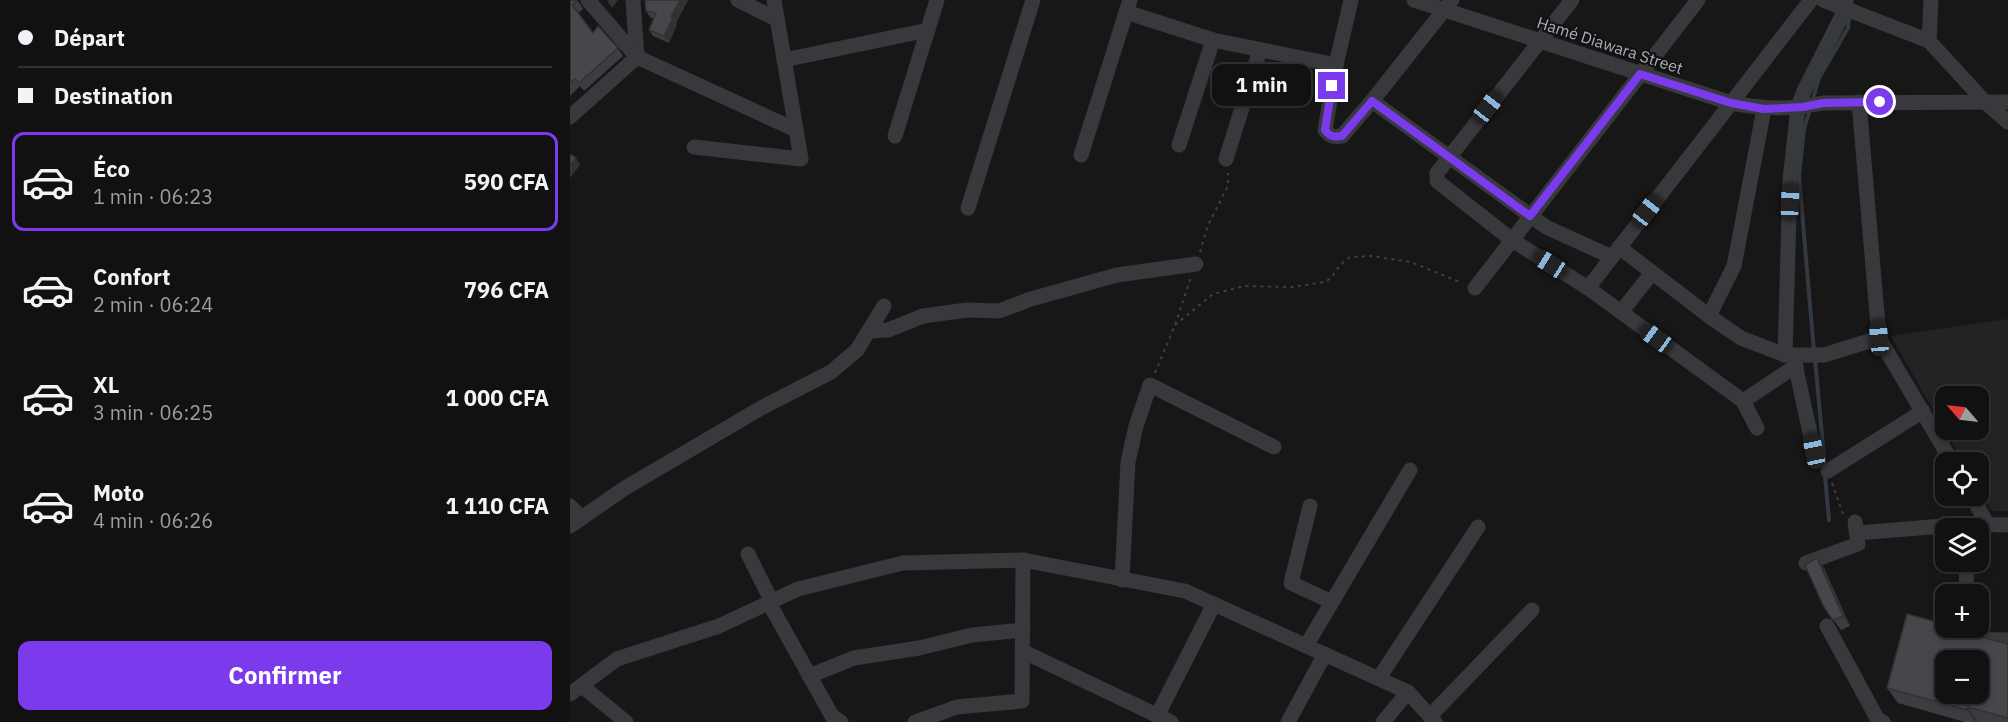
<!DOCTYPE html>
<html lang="fr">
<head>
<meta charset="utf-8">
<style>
	body { margin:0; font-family:"IBM Plex Sans",sans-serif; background:#1e1f20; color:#f1f3f6; height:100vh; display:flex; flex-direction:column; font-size:22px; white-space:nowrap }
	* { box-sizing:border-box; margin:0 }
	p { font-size:20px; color:#9c9d9f }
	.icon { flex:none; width:33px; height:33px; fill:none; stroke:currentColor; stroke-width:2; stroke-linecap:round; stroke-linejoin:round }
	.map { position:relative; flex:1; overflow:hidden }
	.details { display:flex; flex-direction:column; background:#111112; width:570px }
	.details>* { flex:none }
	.hud { display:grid; align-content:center; height:132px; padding:0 18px; background:#111112 }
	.needle { width:39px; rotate:298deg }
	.controls { position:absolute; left:1365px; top:386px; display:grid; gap:12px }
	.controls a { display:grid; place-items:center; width:54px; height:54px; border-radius:12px; background:#111112; box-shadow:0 3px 9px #0003,0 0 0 2px #303132; font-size:30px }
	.end { position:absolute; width:27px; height:27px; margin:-14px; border:8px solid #7c3aed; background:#fff; box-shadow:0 0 0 3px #fff }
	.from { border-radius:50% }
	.bubble { position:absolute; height:42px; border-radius:12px; background:#111112; box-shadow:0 3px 9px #0003,0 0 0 2px #303132; font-size:20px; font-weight:800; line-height:42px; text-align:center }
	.car { position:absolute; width:18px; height:36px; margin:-18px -9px; border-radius:8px; box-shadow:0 0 4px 2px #0007; background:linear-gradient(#222 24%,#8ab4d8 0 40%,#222 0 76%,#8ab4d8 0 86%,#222 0) }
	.hud b { display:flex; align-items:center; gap:21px; height:57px; font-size:22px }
	.hud b+b { border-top:2px solid #303132 }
	.hud i { width:15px; height:15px; background:#f1f3f6 }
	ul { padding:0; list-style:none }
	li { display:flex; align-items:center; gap:18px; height:99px; margin:0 12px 9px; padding:0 6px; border:3px solid transparent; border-radius:12px }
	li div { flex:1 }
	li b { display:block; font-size:22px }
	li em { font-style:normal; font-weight:800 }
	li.on { border-color:#7c3aed }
	li>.icon { width:54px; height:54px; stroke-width:1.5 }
	.primary-button { display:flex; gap:12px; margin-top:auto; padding:12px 18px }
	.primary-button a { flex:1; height:69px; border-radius:12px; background:#7c3aed; color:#fff; font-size:24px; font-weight:800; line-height:69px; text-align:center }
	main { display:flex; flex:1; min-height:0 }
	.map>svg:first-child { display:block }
	.built { fill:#232325; fill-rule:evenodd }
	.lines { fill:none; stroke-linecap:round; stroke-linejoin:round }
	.stream { stroke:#323940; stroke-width:4 }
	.path { stroke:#3e4044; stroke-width:2; stroke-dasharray:3 4.5; stroke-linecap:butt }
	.minor { stroke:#38393d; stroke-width:15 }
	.wall { fill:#3c3d40 }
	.shaded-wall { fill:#313234 }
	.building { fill:#46474b; stroke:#313234; stroke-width:1.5; fill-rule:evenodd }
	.route { stroke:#7c3aed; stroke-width:8 }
	.labels { text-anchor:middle; stroke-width:4.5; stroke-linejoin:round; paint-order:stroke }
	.street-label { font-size:16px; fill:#abaeb7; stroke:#121213 }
</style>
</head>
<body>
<main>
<section class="details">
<div class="hud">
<b><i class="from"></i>Départ</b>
<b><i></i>Destination</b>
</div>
<ul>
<li class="on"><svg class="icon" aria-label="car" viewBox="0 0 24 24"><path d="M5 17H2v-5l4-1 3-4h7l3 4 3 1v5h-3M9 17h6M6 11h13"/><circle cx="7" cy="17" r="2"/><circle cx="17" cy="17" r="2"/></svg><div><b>Éco</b><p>1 min · 06:23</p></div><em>590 CFA</em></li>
<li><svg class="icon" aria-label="car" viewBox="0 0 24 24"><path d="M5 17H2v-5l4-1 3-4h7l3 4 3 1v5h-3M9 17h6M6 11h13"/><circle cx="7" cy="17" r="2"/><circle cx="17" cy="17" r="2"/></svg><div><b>Confort</b><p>2 min · 06:24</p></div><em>796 CFA</em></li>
<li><svg class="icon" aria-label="car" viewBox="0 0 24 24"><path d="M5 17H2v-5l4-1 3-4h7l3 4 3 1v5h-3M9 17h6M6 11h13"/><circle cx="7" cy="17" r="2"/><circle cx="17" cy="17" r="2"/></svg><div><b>XL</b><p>3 min · 06:25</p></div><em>1 000 CFA</em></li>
<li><svg class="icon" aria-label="car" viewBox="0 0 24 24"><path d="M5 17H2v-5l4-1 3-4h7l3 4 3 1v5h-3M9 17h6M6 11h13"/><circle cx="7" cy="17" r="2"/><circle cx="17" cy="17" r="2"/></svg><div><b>Moto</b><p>4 min · 06:26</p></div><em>1 110 CFA</em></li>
</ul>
<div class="primary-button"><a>Confirmer</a></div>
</section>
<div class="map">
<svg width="1438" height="722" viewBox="0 0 1438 722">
	<rect width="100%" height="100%" fill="#171718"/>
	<path class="built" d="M1438,319V511H1421L1409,489L1408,462H1393L1321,336ZM1376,396H1408V429H1376Z"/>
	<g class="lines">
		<g class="stream">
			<polyline points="1242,102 1249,78 1278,28 1279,16"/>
			<polyline points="1240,109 1234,129 1229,176 1244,352"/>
			<polyline points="1245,359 1255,468"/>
			<polyline points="1255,476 1259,520"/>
		</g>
		<g class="path">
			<polyline points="630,252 638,225 658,186 658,173"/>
			<polyline points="605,325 643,294 674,286 721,287 755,282 761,278 770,265 780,257 801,256 841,262 892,283"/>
			<polyline points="585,373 605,325 621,277"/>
			<polyline points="1262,483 1273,514"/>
		</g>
		<g class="minor">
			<polyline points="63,0 67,57 226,130"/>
			<polyline points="168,0 206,19"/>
			<path d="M781,0L766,65L755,130C760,137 764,137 772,136L802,101L882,0"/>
			<path d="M844,0L1161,103C1194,109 1219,110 1253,103L1438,102"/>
			<polyline points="1002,0 867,173 867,181 942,240 1018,288 1173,401 1187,428"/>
			<polyline points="1253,0 1359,41 1415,102 1438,122"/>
			<polyline points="556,12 643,40 766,65"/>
			<polyline points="1359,41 1361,0"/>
			<polyline points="214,60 358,30"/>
			<polyline points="802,101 976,227 1042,257"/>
			<polyline points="1289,102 1309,338 1382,462"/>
			<polyline points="0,117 67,57 18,0"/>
			<polyline points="325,136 367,0"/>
			<polyline points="609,145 643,40"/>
			<polyline points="124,147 231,159 204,0"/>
			<polyline points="511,155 560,0"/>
			<polyline points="656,159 690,50"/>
			<polyline points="398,208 463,0"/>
			<polyline points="1049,247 1139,316 1171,338 1215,355 1254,355 1309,338"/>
			<polyline points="905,288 1128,0"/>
			<polyline points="1018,288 1241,0"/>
			<polyline points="1051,312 1082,273"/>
			<polyline points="1139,316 1164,266 1194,109"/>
			<polyline points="299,331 318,330 353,316 397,310 429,311 461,299 547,275 626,264"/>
			<polyline points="1215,355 1220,180 1228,107 1234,91 1276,8 1276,0"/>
			<polyline points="1223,355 1244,451"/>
			<polyline points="1173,401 1226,366"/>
			<polyline points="1258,471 1353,411"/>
			<polyline points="1401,495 1418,525"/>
			<polyline points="0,506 12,518"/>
			<polyline points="740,506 721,583 762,602"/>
			<polyline points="0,526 55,488 191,408 261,372 287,350 314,306"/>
			<polyline points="1287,533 1398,524 1438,525"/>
			<polyline points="178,554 202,602"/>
			<polyline points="1236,563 1288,544 1285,522"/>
			<polyline points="552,580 558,462 566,426 580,385 704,447"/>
			<polyline points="1396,594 1397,561"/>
			<polyline points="199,603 262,716 271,722"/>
			<polyline points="1257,626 1308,720 1313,722"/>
			<polyline points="1395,627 1394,639 1438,640"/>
			<polyline points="736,646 840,470"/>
			<polyline points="452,651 601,722"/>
			<polyline points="239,676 284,658 349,648 402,635 453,630"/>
			<polyline points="809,678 908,527"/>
			<polyline points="12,686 56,722"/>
			<polyline points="0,694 47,659 149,626 228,589 333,563 453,560 615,591 838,692 865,722"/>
			<polyline points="587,716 644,604"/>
			<polyline points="860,716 962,610"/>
			<polyline points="345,722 387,707 452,701 453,560"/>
			<polyline points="718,722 755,654"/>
			<polyline points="813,722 838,692"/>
		</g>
	</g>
	<g class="wall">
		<polygon points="0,0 8,1 13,9 8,13 23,33 48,48 53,56 14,91 10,86 0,96"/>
		<polygon points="75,0 118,0 106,23 107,24 99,43 83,36 79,30 84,18 81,18 76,11"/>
		<polygon points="1254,568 1280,626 1271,630 1254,607"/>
		<polygon points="1374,624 1379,632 1382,633 1418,639 1438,644 1438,722 1395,722 1328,703 1317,688"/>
	</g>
	<g class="shaded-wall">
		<polygon points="37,0 48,0 42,8"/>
		<polygon points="110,0 118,0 106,23 107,24 99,43 94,36 101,17"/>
		<polygon points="6,158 10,165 0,178 0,165"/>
		<polygon points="1247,558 1254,568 1280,626 1273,616"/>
		<polygon points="1398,707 1408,722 1405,722 1397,710"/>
	</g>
	<g class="building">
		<polygon points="0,0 7,0 7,1 2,5 23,33 28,26 48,48 9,83 5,79 0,83"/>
		<polygon points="75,0 110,0 101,17 103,18 94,36 79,30 86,13 76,11"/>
		<polygon points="0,154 6,158 0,165"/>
		<polygon points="1247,558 1273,616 1263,620 1254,607 1235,565"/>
		<path d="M1337,614L1374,624L1378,631L1382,633L1411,634L1416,635L1415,638L1438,644V718L1398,707L1397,710L1317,688ZM1376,660H1408V693H1376Z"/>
	</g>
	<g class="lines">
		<path class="route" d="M762,86L755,130C760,137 764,137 772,136L802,101L960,216L1070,74L1161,103L1194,109L1233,107L1253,103L1310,102"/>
	</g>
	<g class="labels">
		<g class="street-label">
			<text transform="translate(1040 45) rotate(18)" y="6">Hamé Diawara Street</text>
		</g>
	</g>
</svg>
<div class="controls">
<a><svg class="needle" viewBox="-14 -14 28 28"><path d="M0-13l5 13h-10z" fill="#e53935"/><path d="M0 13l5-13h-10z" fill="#9c9d9f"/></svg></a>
<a><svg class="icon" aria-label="locate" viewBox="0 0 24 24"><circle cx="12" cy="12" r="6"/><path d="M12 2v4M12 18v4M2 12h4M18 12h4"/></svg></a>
<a><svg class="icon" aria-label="layers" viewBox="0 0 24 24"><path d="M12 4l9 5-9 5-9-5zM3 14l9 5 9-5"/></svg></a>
<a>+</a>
<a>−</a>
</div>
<i class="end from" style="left:1310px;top:102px"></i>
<i class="end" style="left:762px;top:86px"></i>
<div class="bubble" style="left:642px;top:64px;width:99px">1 min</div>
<i class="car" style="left:918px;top:107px;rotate:38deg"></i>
<i class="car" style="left:1220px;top:202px;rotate:2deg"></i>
<i class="car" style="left:1077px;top:211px;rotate:38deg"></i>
<i class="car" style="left:980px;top:264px;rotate:302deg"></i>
<i class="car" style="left:1086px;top:338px;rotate:306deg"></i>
<i class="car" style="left:1309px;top:338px;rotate:355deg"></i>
<i class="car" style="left:1244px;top:451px;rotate:348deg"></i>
</div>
</main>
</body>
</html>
